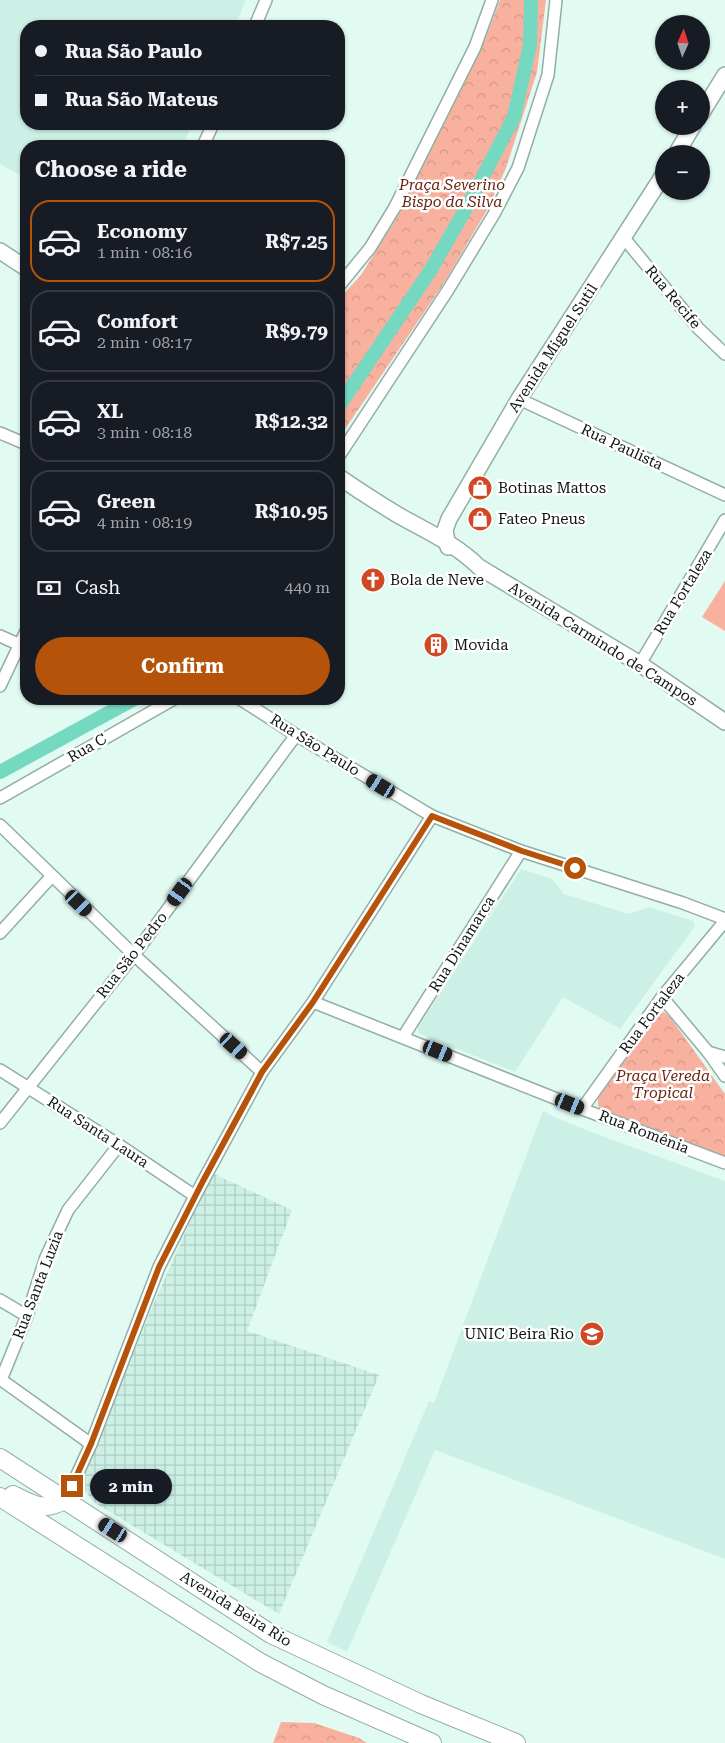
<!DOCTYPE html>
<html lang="en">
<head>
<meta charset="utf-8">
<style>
	body { margin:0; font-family:"Roboto Serif",serif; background:#20242c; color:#f1f3f6; height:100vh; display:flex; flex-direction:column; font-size:19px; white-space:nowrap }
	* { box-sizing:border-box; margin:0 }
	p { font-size:16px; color:#9ea1a6 }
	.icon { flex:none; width:28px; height:28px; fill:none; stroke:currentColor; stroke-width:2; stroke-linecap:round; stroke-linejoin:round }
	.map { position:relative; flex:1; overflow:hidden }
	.sheet { position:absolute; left:20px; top:140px; width:325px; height:565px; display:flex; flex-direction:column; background:#171b24; border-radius:20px; box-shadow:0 1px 4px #0004 }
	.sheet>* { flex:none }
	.guide { position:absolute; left:20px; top:20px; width:325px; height:110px; border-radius:20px; box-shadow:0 1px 4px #0004; display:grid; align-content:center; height:110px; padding:0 15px; background:#171b24 }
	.needle { width:32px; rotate:3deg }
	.controls { position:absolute; left:655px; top:15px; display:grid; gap:10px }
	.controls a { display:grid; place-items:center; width:55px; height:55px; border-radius:50%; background:#171b24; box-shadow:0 1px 4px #0004; font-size:25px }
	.end { position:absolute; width:22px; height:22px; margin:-11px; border:6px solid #b45309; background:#fff; box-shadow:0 0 0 2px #fff }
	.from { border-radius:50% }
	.bubble { position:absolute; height:35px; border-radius:18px; background:#171b24; box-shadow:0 1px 4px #0004; font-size:16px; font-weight:700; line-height:35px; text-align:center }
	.car { position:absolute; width:15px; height:30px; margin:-15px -8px; border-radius:6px; box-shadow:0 0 4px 1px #0007; background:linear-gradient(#222 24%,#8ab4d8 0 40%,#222 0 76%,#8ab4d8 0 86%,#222 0) }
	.guide b { display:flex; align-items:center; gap:18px; height:48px; font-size:19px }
	.guide b+b { border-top:1px solid #363941 }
	.guide i { width:12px; height:12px; background:#f1f3f6 }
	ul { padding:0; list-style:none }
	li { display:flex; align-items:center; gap:15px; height:82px; margin:0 10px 8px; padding:0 5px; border:2px solid #363941; border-radius:20px }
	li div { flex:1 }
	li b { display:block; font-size:19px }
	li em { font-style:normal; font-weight:700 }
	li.selected { border-color:#b45309 }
	li>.icon { width:45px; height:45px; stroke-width:1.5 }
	h2 { padding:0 15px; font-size:22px; line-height:60px }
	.pay { display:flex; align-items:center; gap:12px; height:55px; padding:0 15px; font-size:19px }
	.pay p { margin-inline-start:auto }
	.button { display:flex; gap:10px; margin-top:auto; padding:10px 15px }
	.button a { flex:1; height:58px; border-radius:30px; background:#b45309; color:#fff; font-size:20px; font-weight:700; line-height:58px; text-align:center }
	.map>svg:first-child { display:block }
	.built { fill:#cdf0e6 }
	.industrial { fill:url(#industrial-grid) }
	.green { fill:#f8b19e }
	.forest { fill:url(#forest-crowns) }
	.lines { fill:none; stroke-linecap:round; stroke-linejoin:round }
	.canal { stroke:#74d9c0; stroke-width:14 }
	.minor-casing { stroke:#94ada5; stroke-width:14 }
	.secondary-casing { stroke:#94ada5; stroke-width:18 }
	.primary-casing { stroke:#94ada5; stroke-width:20 }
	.minor { stroke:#fff; stroke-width:11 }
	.secondary { stroke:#fff; stroke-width:15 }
	.primary { stroke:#fff; stroke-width:18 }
	.route { stroke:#b45309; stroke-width:6 }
	.labels { text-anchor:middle; stroke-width:5; stroke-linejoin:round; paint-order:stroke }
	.park-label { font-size:15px; font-style:italic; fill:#6a2311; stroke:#fff }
	.street-label { font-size:15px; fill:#0d1614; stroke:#fff }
	.poi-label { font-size:15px; fill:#0d1614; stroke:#fff; text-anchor:start }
</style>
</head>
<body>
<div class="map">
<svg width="725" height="1743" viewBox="0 0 725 1743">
	<defs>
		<pattern id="industrial-grid" width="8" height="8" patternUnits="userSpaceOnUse" patternTransform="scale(1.25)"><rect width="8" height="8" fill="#cdf0e6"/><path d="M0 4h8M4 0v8" fill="none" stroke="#afcdc4"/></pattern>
		<pattern id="forest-crowns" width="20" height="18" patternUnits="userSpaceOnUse" patternTransform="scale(1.25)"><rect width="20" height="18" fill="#f8b19e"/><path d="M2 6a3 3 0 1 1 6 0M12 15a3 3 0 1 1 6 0" fill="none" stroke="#d39887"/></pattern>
	</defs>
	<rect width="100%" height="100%" fill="#e1fbf3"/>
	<g class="built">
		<polygon points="0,0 246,0 235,26 26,26 26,124 192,124 183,146 26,146 26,178 0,164"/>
		<polygon points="521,869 552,879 564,894 629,914 649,907 693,921 695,926 620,1029 563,997 515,1072 418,1033 418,1027"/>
		<polygon points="543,1111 561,1120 594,1133 725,1181 725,1559 435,1450 347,1652 327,1642 429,1401 434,1403"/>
	</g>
	<polygon class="industrial" points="212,1173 292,1210 247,1331 379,1375 279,1614 95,1503 85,1491 84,1475 88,1464 156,1298"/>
	<polygon class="green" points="725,581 725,631 702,617"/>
	<g class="forest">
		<polygon points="500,0 546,0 537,72 506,168 487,210 444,283 339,438 339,299 361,275 398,216 481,50"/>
		<polygon points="664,1012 670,1017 725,1094 725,1157 599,1108 598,1105 598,1098 658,1014"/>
		<polygon points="281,1722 314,1723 359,1738 367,1743 273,1743"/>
	</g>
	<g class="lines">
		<g class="canal">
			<polyline points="339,406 430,271 468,205 514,117 530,45 531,0"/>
			<polyline points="0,772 134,699"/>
		</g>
		<defs>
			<g id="minor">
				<polyline points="255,26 266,0"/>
				<polyline points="203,146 213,124"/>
				<polyline points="624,238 698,328 725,354"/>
				<polyline points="339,286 370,248 395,207 475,47 492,0"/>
				<polyline points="519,399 725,495"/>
				<polyline points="0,433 26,444"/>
				<polyline points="339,456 448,290 494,214 518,168 548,75 556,0"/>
				<polyline points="0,636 20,645"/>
				<polyline points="640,664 725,520"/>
				<polyline points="0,686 26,631"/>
				<polyline points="240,699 296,735 432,816 521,851 683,903 725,919"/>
				<polyline points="0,798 174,699"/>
				<polyline points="0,825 134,955 262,1072"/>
				<polyline points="0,933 51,877"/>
				<polyline points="662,997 708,1052 725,1076"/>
				<polyline points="313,1002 582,1109 725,1163"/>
				<polyline points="403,1037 521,851"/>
				<polyline points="708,1052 725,1057"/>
				<polyline points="0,1070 119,1145 195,1196"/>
				<polyline points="582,1109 662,997 725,921"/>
				<polyline points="0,1123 134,955 296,735"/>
				<polyline points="0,1300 27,1316"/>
				<polyline points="0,1379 91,1444"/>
				<polyline points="1,1380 27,1316 46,1257 68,1210 119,1145"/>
				<polyline points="66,1499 91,1444 159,1267 195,1196 262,1072 313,1002 432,816"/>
			</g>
			<g id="secondary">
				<polyline points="701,114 725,75"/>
				<polyline points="676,154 693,126"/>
				<polyline points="0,251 26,268"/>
				<path d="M339,477C358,490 378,503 398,515C426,531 456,544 479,567L640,664L725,722"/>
				<polyline points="448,547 445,530 449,519 519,399 664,174"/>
			</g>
			<g id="primary">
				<polyline points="0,1458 271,1634 421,1704 516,1743"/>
				<path d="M13,1495C34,1506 44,1512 66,1499"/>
				<polyline points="0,1497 261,1663 323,1695 432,1743"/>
			</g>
		</defs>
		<use href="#minor" class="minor-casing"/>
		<use href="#secondary" class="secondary-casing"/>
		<use href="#primary" class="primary-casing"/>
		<use href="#minor" class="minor"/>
		<use href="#secondary" class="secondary"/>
		<use href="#primary" class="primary"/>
	</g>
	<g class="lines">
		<polyline class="route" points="72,1486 91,1444 159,1267 203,1181 262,1072 313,1002 432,816 522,851 575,868"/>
	</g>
	<defs>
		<symbol id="shop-disc" viewBox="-11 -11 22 22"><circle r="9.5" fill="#d14824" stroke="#fff"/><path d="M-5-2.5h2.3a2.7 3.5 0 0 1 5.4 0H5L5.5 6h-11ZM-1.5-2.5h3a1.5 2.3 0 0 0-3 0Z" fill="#fff"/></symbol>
		<symbol id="church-disc" viewBox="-11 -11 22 22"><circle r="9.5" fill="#d14824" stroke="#fff"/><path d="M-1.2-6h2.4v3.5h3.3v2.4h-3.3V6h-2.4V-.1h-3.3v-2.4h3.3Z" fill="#fff"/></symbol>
		<symbol id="building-disc" viewBox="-11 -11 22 22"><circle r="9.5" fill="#d14824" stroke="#fff"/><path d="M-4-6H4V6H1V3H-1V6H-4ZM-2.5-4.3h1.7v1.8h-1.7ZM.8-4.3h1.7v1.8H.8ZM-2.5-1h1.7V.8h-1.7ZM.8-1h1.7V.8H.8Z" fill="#fff"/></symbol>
		<symbol id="university-disc" viewBox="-11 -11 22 22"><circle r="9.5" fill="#d14824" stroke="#fff"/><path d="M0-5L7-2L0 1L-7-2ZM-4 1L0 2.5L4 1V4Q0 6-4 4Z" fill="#fff"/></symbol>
	</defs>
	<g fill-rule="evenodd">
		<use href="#shop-disc" x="466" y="474" width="28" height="28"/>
		<use href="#shop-disc" x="466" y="505" width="28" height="28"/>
		<use href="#church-disc" x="359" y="566" width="28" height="28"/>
		<use href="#building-disc" x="422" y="631" width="28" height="28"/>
		<use href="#university-disc" x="578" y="1320" width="28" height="28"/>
	</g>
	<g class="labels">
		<g class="park-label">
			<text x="452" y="190">Praça Severino<tspan x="452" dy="17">Bispo da Silva</tspan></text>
			<text x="663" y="1081">Praça Vereda<tspan x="663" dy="17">Tropical</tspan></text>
		</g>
		<g class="street-label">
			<text transform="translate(673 297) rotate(50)" y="5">Rua Recife</text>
			<text transform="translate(553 348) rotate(-57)" y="5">Avenida Miguel Sutil</text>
			<text transform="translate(622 447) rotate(25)" y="5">Rua Paulista</text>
			<text transform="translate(683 592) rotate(-59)" y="5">Rua Fortaleza</text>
			<text transform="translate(603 644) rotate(32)" y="5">Avenida Carmindo de Campos</text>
			<text transform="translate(315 745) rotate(32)" y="5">Rua São Paulo</text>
			<text transform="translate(87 748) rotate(-30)" y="5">Rua C</text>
			<text transform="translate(462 944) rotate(-58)" y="5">Rua Dinamarca</text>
			<text transform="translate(132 955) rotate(-52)" y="5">Rua São Pedro</text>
			<text transform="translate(652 1013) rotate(-53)" y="5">Rua Fortaleza</text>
			<text transform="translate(98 1132) rotate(33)" y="5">Rua Santa Laura</text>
			<text transform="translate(644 1132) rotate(21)" y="5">Rua Romênia</text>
			<text transform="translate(38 1285) rotate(-69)" y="5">Rua Santa Luzia</text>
			<text transform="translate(236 1609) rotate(32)" y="5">Avenida Beira Rio</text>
		</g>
		<g class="poi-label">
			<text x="498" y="493">Botinas Mattos</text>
			<text x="498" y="524">Fateo Pneus</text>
			<text x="390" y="585">Bola de Neve</text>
			<text x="454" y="650">Movida</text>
			<text x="574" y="1339" text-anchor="end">UNIC Beira Rio</text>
		</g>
	</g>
</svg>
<div class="controls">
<a><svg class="needle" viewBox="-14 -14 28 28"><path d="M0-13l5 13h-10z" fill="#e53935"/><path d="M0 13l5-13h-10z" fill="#9ea1a6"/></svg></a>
<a>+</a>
<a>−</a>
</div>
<i class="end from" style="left:575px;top:868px"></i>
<i class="end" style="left:72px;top:1486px"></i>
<div class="bubble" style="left:90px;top:1469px;width:82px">2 min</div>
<i class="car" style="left:381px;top:786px;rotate:301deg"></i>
<i class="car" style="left:180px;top:892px;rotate:216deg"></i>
<i class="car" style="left:79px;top:903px;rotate:134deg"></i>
<i class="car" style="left:234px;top:1046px;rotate:132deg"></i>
<i class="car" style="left:438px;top:1051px;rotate:112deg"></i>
<i class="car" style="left:570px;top:1104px;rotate:112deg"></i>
<i class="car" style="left:113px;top:1530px;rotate:303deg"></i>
<div class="guide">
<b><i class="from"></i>Rua São Paulo</b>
<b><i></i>Rua São Mateus</b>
</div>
<section class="sheet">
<h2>Choose a ride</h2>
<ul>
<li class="selected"><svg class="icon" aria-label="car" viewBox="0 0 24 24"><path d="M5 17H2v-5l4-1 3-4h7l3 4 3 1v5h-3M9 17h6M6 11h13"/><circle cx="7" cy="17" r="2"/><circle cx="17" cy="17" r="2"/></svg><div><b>Economy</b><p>1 min · 08:16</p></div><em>R$7.25</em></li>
<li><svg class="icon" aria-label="car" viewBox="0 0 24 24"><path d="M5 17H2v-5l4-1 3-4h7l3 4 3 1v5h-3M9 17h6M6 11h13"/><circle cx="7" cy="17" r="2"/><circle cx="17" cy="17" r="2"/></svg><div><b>Comfort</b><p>2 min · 08:17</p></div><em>R$9.79</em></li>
<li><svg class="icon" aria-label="car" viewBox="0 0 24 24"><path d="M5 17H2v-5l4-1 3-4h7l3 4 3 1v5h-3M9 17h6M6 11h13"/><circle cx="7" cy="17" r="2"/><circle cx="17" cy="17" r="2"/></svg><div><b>XL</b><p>3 min · 08:18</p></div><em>R$12.32</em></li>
<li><svg class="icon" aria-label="car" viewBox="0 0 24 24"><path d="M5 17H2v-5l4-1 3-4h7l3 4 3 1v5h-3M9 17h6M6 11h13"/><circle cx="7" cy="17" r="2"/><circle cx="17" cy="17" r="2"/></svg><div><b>Green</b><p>4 min · 08:19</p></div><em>R$10.95</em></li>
</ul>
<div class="pay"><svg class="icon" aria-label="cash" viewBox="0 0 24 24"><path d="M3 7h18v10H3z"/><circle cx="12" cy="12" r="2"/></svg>Cash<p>440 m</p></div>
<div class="button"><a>Confirm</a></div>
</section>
</div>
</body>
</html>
